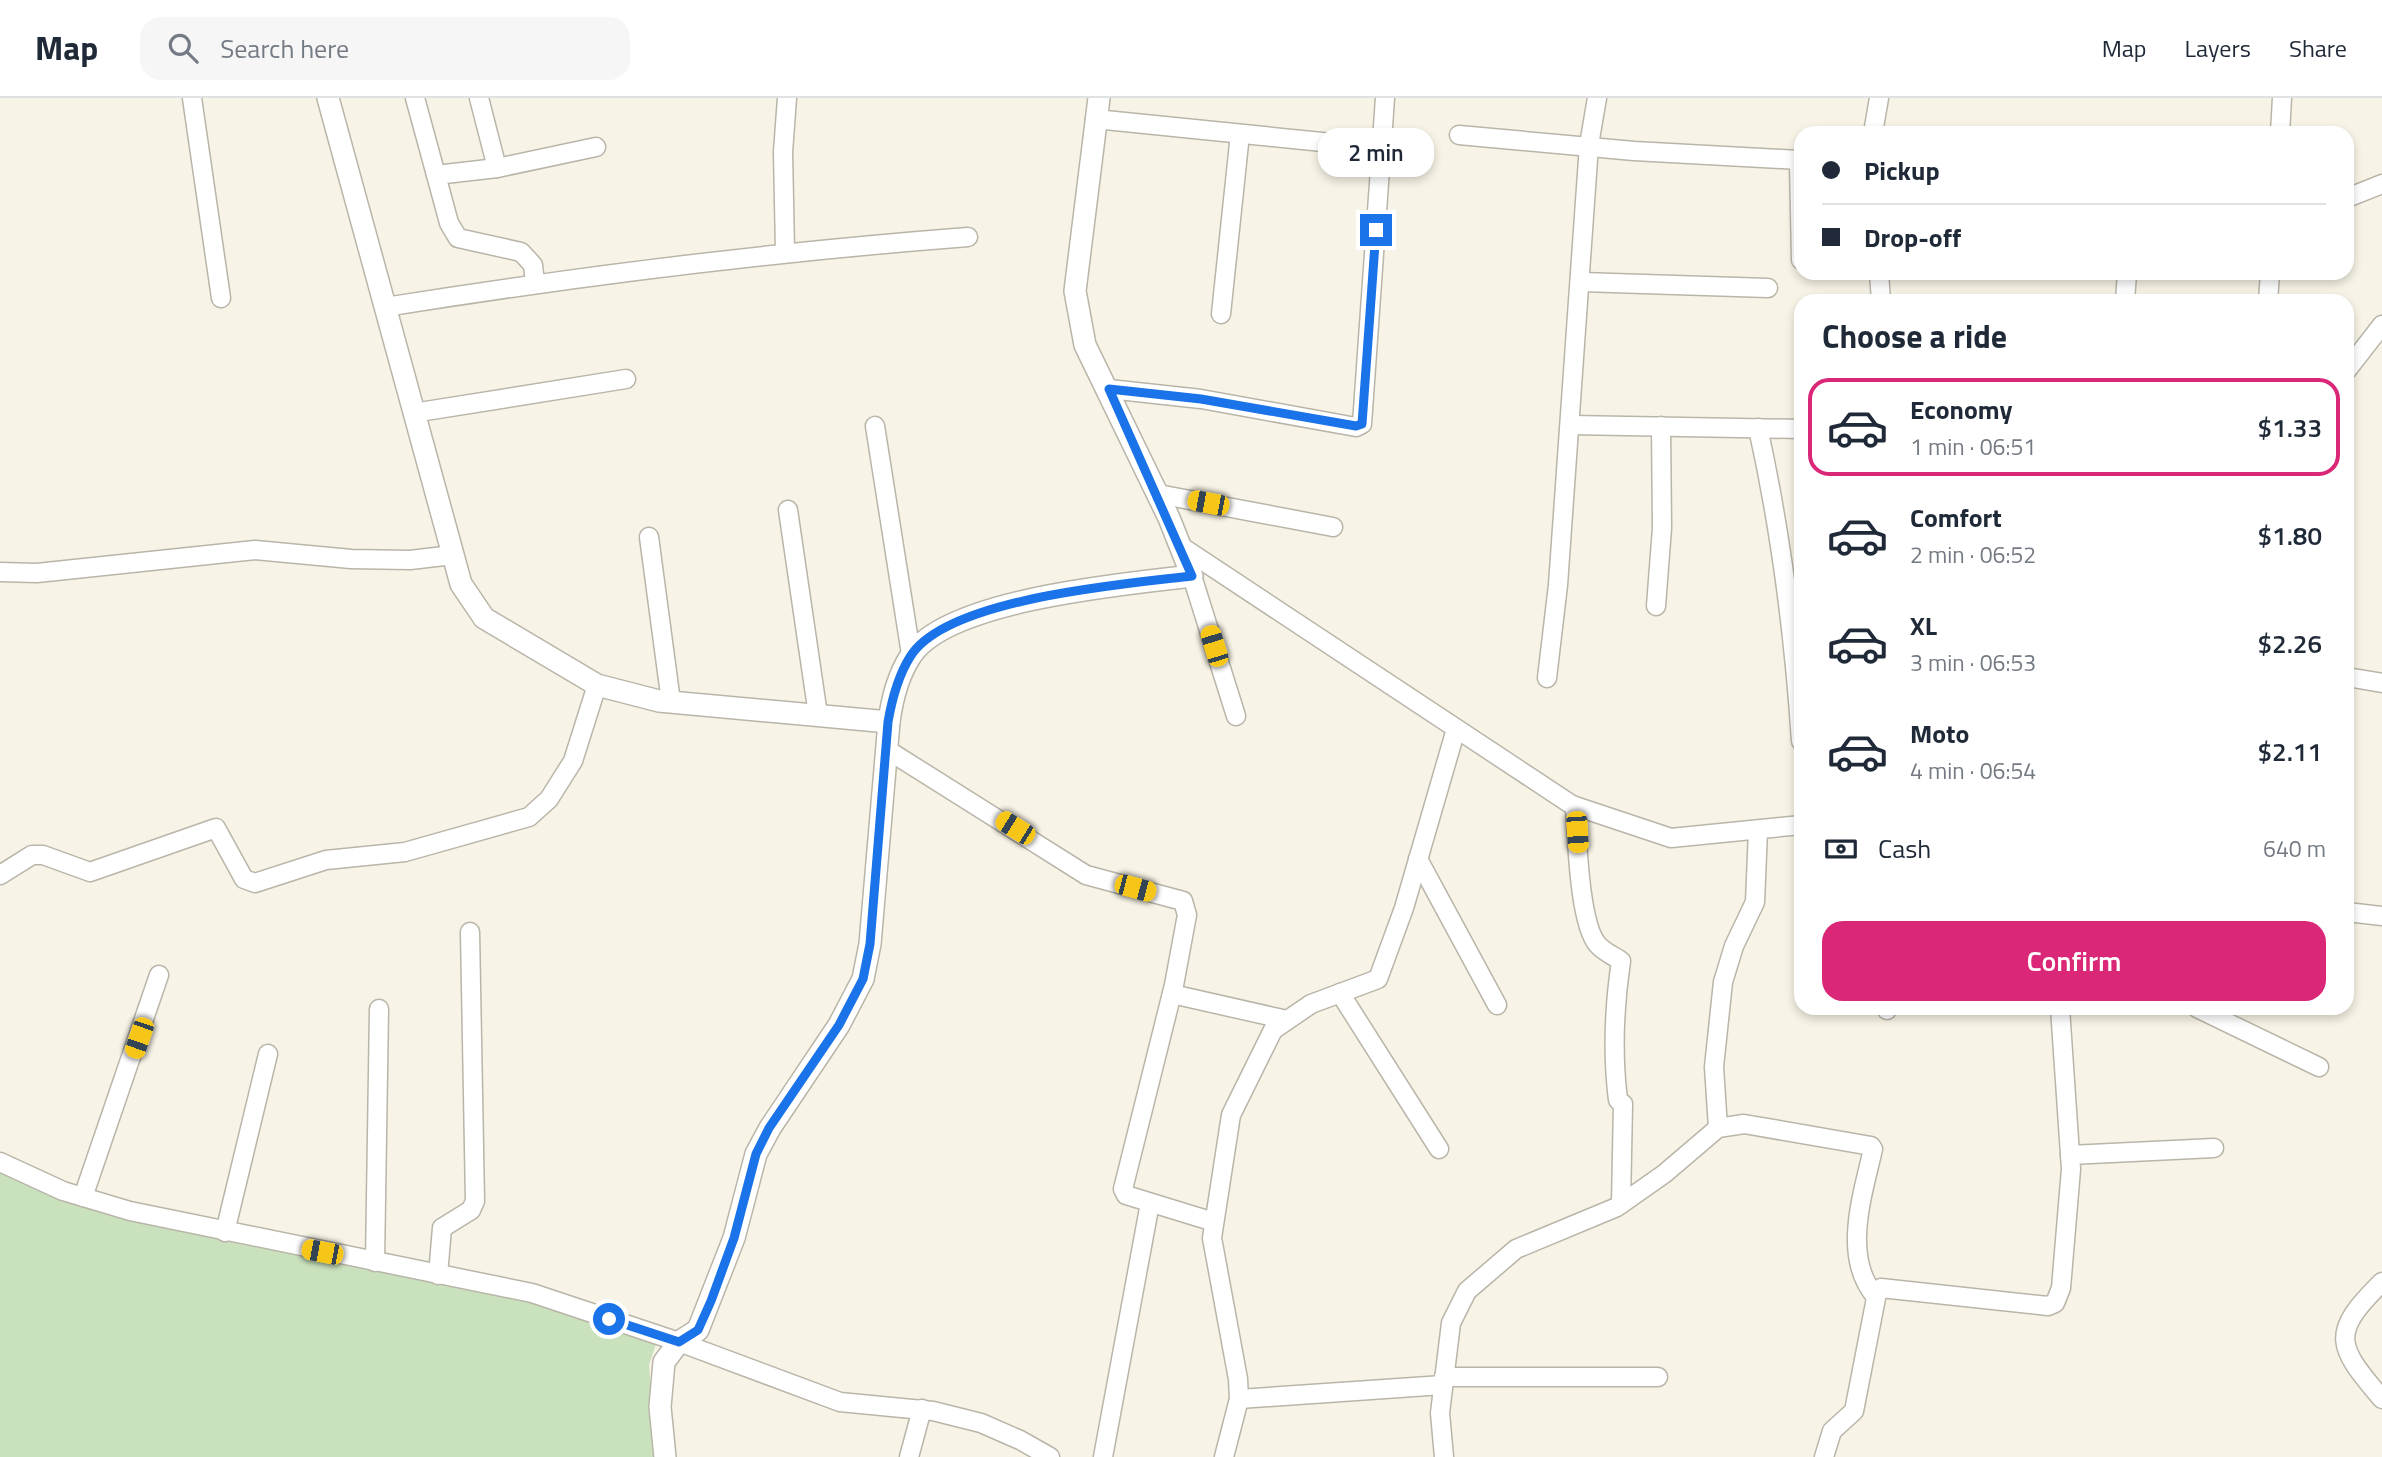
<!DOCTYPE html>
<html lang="en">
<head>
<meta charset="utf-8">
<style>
	body { margin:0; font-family:"Titillium Web",sans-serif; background:#f6f6f7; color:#1f2937; height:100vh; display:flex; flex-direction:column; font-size:26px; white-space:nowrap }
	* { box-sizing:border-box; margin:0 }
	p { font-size:23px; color:#747a83 }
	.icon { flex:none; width:38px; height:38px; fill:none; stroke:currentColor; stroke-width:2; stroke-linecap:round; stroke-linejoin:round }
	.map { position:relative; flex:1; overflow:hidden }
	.sheet { position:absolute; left:1794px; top:196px; width:560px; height:721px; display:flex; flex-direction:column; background:#fff; border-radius:21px; box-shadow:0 4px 10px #0003 }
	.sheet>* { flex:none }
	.top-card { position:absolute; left:1794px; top:28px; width:560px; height:154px; border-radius:21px; box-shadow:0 4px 10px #0003; display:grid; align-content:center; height:154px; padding:0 28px; background:#fff }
	.end { position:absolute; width:32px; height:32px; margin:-16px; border:9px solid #1a73e8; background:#fff; box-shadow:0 0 0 4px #fff }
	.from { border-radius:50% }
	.bubble { position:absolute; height:49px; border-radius:21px; background:#fff; box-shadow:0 4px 10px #0003; font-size:23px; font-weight:600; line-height:49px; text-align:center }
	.car { position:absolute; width:21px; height:42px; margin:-21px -10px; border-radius:9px; box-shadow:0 0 5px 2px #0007; background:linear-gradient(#f5c518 24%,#345 0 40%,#f5c518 0 76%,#345 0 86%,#f5c518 0) }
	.top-card b { display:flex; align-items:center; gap:24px; height:66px; font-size:26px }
	.top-card b+b { border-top:2px solid #e0e1e3 }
	.top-card i { width:18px; height:18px; background:#1f2937 }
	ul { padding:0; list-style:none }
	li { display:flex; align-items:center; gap:21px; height:98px; margin:0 14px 10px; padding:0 14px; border:4px solid transparent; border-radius:21px }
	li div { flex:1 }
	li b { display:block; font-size:26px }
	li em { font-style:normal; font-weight:600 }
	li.on { border-color:#db2777 }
	li>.icon { width:63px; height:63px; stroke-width:1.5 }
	h2 { padding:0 28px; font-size:32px; line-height:84px }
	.pay { display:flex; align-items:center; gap:18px; height:77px; padding:0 28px; font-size:26px }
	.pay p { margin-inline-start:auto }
	.cta { display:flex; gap:14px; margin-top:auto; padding:14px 28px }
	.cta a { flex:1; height:80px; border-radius:21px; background:#db2777; color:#fff; font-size:28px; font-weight:600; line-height:80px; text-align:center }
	header { display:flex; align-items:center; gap:42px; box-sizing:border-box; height:98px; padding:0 35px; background:#fff; border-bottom:2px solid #e0e1e3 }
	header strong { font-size:33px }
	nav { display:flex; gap:38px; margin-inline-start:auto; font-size:24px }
	.search { width:490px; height:63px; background:#f6f6f7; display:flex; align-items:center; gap:18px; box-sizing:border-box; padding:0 24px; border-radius:21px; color:#747a83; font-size:26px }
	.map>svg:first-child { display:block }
	.green { fill:#cae1bd }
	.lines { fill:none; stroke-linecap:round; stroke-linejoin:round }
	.minor-casing { stroke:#b9b5a9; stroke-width:21 }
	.tertiary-casing { stroke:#b9b5a9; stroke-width:24 }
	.minor { stroke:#fff; stroke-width:18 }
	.tertiary { stroke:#fff; stroke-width:21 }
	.route { stroke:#1a73e8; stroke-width:9 }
</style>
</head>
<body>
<header>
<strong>Map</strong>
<div class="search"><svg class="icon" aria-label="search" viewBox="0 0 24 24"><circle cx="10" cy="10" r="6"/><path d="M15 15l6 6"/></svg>Search here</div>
<nav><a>Map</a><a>Layers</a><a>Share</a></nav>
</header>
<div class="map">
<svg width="2382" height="1359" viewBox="0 0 2382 1359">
	<rect width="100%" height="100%" fill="#f7f3e6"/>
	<polygon class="green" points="0,1072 79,1107 239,1146 516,1199 656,1246 649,1267 656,1359 0,1359"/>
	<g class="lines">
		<defs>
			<g id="minor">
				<polyline points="192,0 221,200"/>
				<polyline points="415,0 436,77"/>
				<polyline points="479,0 497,70 596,49"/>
				<polyline points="1095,21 1382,50"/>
				<polyline points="1873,35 1879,0"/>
				<polyline points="2280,35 2282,0"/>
				<polyline points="1459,37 1634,53 1799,62 1801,162"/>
				<polyline points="497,70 436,77 449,125 458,140 521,154 533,167 535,185"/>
				<polyline points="2347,100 2382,86"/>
				<polyline points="785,153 783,54 787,0"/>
				<polyline points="1879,175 1881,203"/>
				<polyline points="1581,184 1768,190"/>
				<polyline points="2125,203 2127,175"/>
				<polyline points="2268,203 2270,175"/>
				<path d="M385,209C579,178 773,154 968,139"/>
				<polyline points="1221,216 1240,36"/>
				<polyline points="2347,272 2382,227"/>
				<polyline points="1109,291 1201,301 1356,329 1362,326 1385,0"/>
				<polyline points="413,315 626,281"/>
				<polyline points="1571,327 1801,331"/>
				<polyline points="875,328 911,556"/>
				<path d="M1758,330C1781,434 1794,536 1801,643"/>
				<polyline points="1158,396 1333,429"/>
				<polyline points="788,412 818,617"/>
				<polyline points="649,439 671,604"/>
				<polyline points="1182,449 1572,707 1671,740 1801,727"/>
				<polyline points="0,474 37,475 255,452 351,461 410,462 453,457"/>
				<polyline points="1192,478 1236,618"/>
				<polyline points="1656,508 1662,430 1661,328"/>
				<polyline points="2347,579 2382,585"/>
				<polyline points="1547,580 1558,487 1589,47 1597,0"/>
				<polyline points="886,651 1086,777 1183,803 1187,817 1174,887 1123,1091 1126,1097 1214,1124"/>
				<path d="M1575,708C1577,738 1579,827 1598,847C1604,854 1614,858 1621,863C1614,910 1612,954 1618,1002L1623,1006L1621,1106"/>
				<polyline points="1418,761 1497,907"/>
				<polyline points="0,777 32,757 43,757 90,774 216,730 244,781 255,785 326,762 405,754 529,719 549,701 573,663 597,587"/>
				<polyline points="2347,814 2382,818"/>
				<polyline points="1340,895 1439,1051"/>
				<polyline points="1172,896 1287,922"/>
				<polyline points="2197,910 2319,969"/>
				<polyline points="1887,912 1887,910"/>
				<polyline points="1718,1030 1714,969 1723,884 1734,848 1755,804 1758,732"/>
				<polyline points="2070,1057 2214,1050"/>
				<polyline points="0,1064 63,1093 130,1113 532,1195 679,1244 840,1304 933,1313 981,1325 1020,1342 1050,1359"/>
				<polyline points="83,1099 159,877"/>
				<polyline points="225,1134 268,956"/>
				<polyline points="375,1164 379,911"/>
				<polyline points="438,1177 442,1130 471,1112 475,1103 470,834"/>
				<path d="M2382,1184C2329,1236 2337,1248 2382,1301"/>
				<polyline points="1444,1279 1658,1279"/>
				<polyline points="1239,1301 1443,1287"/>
				<polyline points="909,1359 922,1311"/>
				<polyline points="1103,1359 1150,1105"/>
				<polyline points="1224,1359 1239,1301 1238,1281 1212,1140 1231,1017 1273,932 1311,906 1378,881 1404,810 1456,631"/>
				<path d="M1444,1359L1440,1315L1451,1225L1467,1193L1516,1151L1617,1109L1664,1076L1718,1030L1744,1026L1871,1048L1873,1051C1863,1096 1841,1159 1876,1199"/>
				<polyline points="1824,1359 1832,1333 1854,1313 1877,1195 1881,1190 2048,1208 2055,1205 2061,1190 2071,1071 2060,910"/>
			</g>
			<g id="tertiary">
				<polyline points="328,0 461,486 484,520 597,587 659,603 889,624"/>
				<path d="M665,1359L660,1309L664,1264L679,1244L698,1232L734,1140L756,1056L770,1030L839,927L863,881L870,846L889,624C892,601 898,578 910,559C945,501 1127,486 1192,478L1169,420L1085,247L1075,193L1099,0"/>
			</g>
		</defs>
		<use href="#minor" class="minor-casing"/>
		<use href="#tertiary" class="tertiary-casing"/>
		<use href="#minor" class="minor"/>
		<use href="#tertiary" class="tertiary"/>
	</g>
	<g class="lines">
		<path class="route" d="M609,1221L679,1244L698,1232L711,1203L734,1140L756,1056L769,1030L839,927L863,881L870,846L888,624C892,601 898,578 910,559C946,500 1126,486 1192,478L1109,291L1201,301L1356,328L1362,326L1376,132"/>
	</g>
</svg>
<i class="end from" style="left:609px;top:1221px"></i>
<i class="end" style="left:1376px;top:132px"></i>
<div class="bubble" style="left:1318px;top:30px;width:116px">2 min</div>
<i class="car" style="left:1208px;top:405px;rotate:281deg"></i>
<i class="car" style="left:1214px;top:548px;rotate:343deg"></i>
<i class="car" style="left:1015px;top:730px;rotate:302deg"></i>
<i class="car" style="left:1577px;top:734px;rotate:176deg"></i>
<i class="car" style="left:1135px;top:790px;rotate:105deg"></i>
<i class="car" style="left:139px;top:940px;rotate:199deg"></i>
<i class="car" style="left:322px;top:1154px;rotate:281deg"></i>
<div class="top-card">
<b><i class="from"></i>Pickup</b>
<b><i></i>Drop-off</b>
</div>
<section class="sheet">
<h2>Choose a ride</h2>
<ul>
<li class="on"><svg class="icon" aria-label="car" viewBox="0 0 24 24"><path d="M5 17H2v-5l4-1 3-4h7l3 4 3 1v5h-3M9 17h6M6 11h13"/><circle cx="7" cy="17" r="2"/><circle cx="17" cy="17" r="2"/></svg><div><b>Economy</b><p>1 min · 06:51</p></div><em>$1.33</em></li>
<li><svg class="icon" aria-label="car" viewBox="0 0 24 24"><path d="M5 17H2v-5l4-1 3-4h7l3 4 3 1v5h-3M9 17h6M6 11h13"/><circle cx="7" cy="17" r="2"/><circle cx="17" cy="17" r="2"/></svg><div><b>Comfort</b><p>2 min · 06:52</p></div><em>$1.80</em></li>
<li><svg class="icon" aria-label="car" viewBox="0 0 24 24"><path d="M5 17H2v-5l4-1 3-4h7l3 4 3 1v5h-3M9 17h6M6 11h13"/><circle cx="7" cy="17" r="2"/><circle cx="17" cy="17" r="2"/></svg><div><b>XL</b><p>3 min · 06:53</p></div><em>$2.26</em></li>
<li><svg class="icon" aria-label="car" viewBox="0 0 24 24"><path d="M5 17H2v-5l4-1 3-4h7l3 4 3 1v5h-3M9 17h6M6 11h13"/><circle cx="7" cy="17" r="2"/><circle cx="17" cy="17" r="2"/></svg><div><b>Moto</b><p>4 min · 06:54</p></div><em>$2.11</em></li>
</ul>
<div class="pay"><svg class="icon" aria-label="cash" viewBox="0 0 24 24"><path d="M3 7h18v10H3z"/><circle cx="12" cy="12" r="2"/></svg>Cash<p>640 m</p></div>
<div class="cta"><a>Confirm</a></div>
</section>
</div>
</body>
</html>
